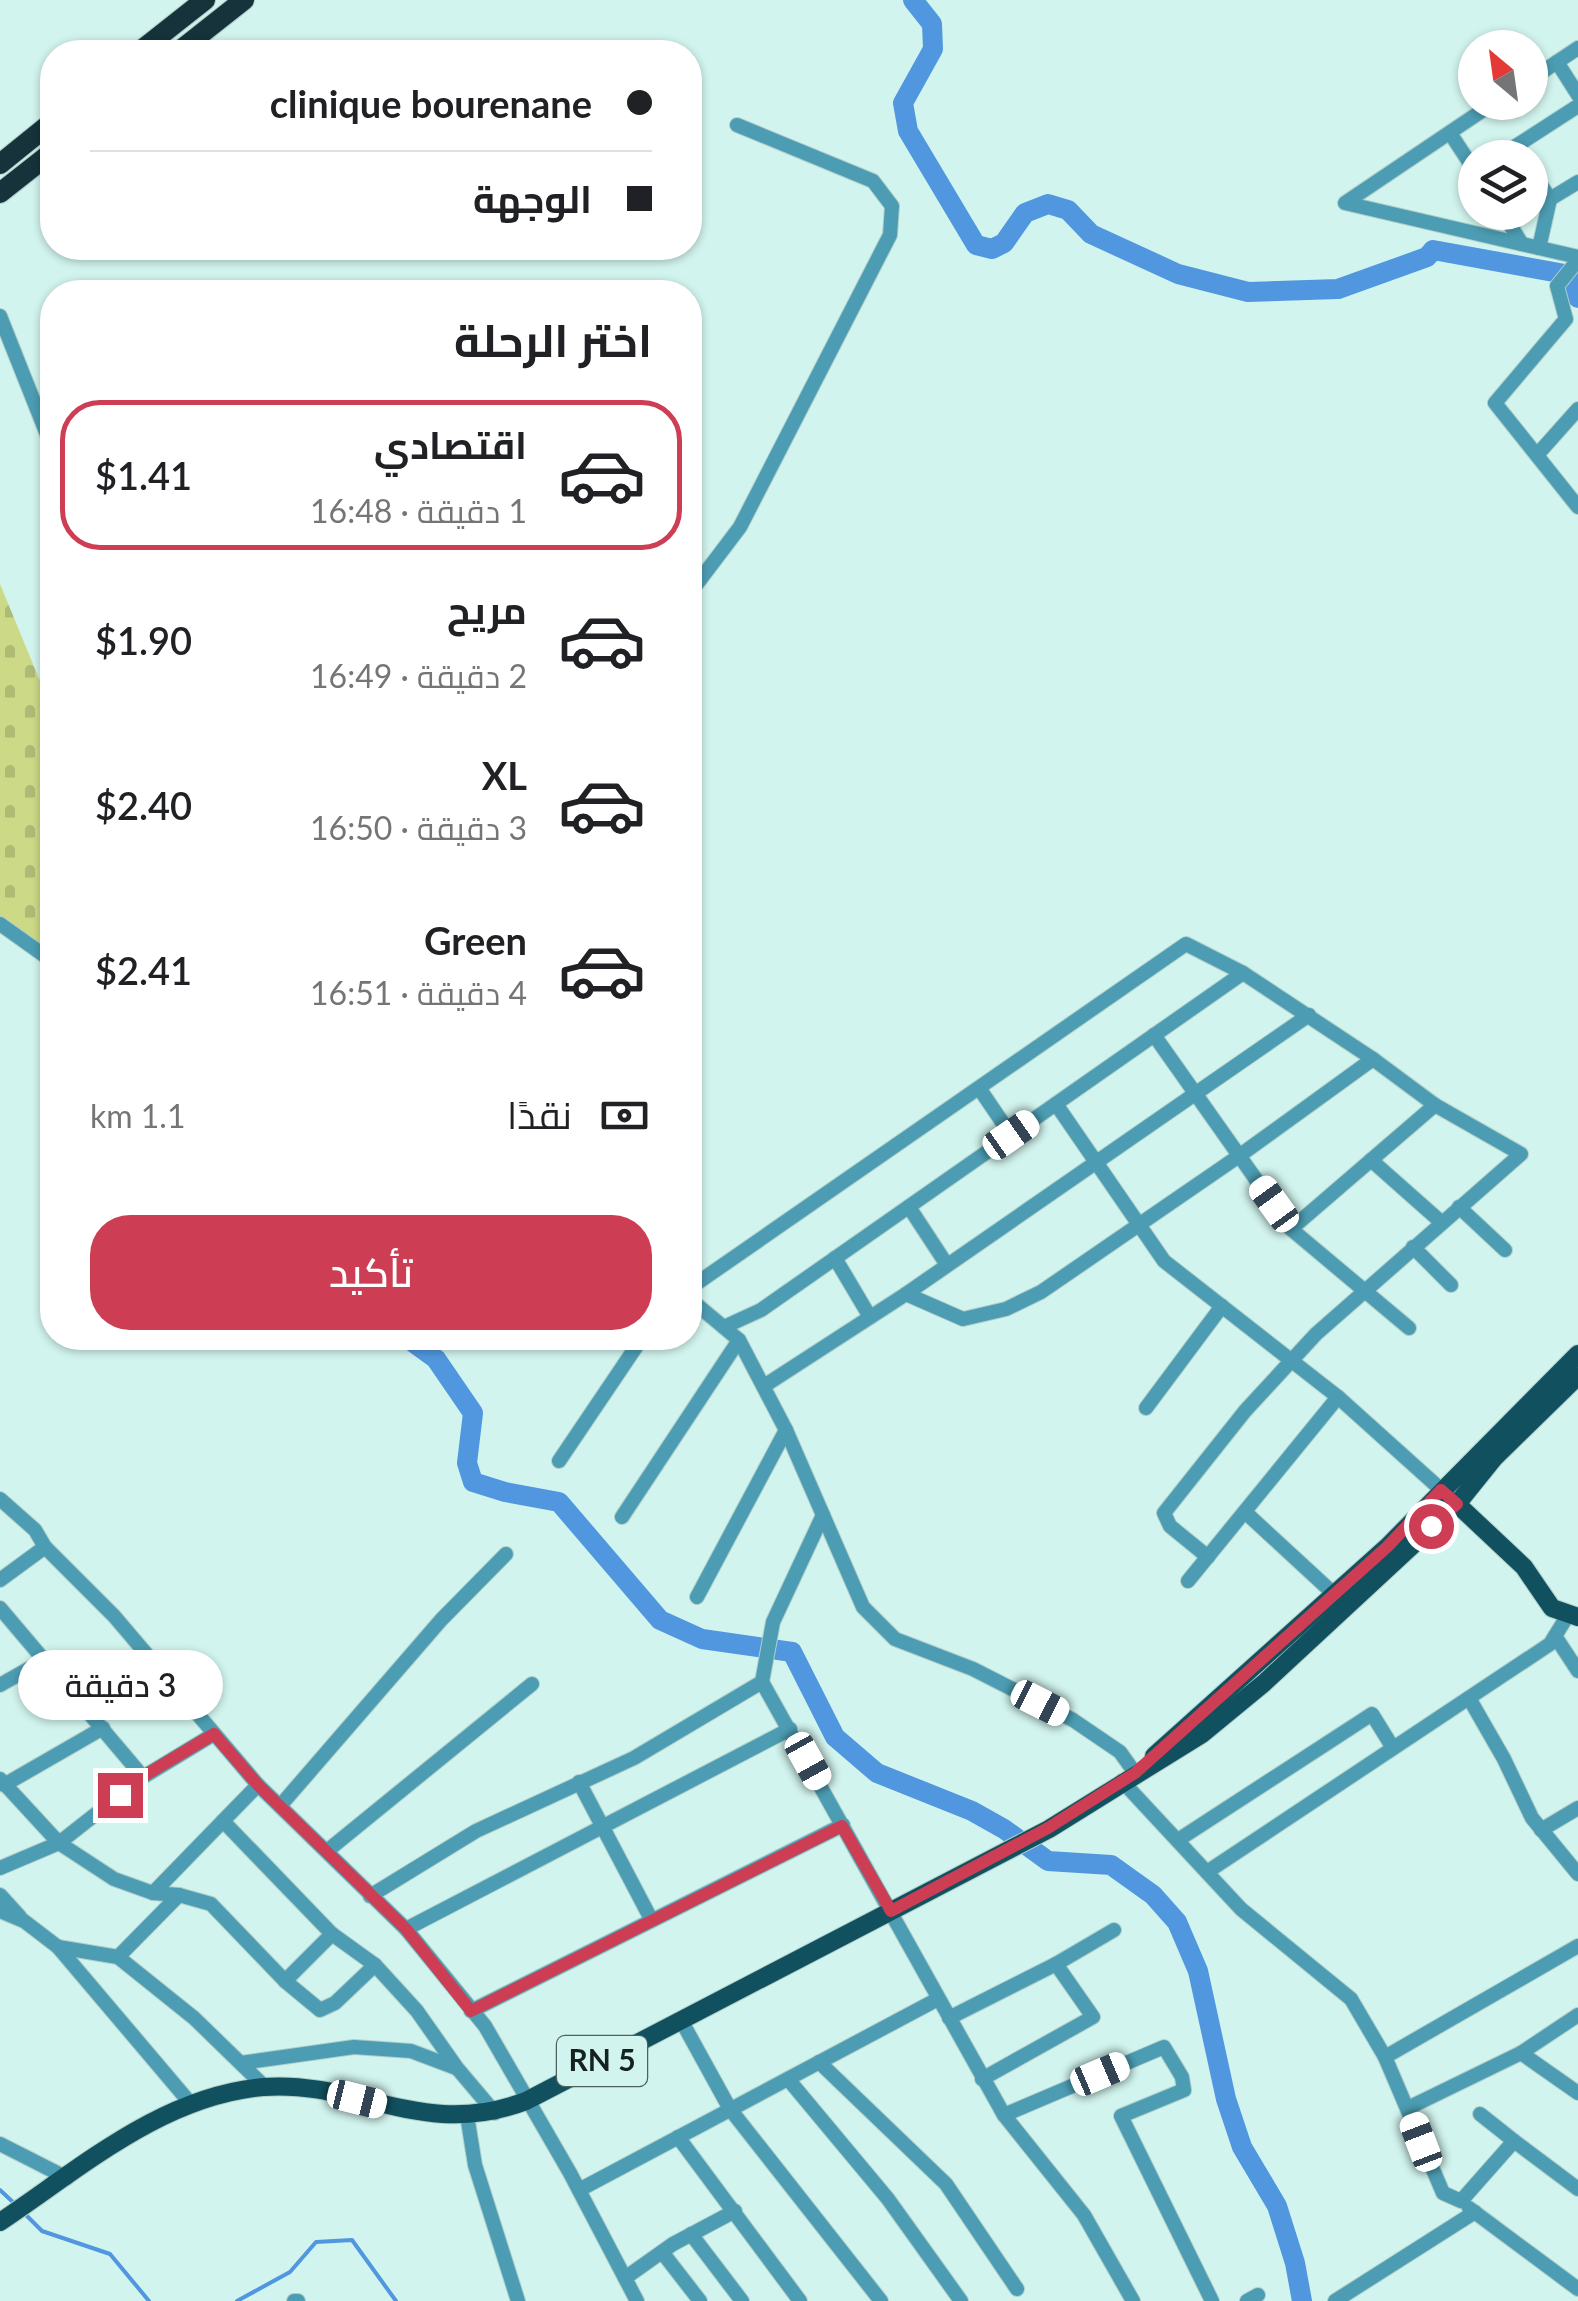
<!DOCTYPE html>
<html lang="ar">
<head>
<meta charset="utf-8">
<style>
	body { margin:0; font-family:Lato,Cairo,sans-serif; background:#f2f2f2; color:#202124; direction:rtl; height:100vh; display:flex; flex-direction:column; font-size:38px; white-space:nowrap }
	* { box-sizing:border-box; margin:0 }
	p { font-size:32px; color:#757577 }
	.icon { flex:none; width:55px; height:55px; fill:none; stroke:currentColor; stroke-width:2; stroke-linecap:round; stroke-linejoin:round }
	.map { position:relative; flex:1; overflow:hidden; direction:ltr }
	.sheet { position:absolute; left:40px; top:280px; width:662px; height:1070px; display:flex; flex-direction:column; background:#fff; border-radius:40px; box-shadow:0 2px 8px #0004; direction:rtl }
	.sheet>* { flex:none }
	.guide { position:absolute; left:40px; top:40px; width:662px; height:220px; border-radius:40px; box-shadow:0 2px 8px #0004; direction:rtl; display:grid; align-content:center; height:220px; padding:0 50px; background:#fff }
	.needle { width:65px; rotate:331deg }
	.buttons { position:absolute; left:1458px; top:30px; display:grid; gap:20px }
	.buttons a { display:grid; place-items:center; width:90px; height:90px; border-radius:50%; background:#fff; box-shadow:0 2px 8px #0004; font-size:50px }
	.end { position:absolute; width:45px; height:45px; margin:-22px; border:12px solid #cd3d53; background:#fff; box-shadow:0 0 0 5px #fff }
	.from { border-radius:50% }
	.bubble { position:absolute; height:70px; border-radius:35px; background:#fff; box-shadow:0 2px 8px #0004; font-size:32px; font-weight:600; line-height:70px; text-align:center; direction:rtl }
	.car { position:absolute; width:30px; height:60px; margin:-30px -15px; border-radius:12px; box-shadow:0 0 8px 2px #0007; background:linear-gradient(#fff 24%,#345 0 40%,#fff 0 76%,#345 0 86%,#fff 0) }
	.guide b { display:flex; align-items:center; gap:35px; height:95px; font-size:38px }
	.guide b+b { border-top:2px solid #e0e0e0 }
	.guide i { width:25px; height:25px; background:#202124 }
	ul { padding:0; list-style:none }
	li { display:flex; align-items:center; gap:30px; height:150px; margin:0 20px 15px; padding:0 30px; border:5px solid transparent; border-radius:40px }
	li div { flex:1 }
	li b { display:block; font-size:38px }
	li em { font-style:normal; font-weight:600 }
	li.on { border-color:#cd3d53 }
	li>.icon { width:90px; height:90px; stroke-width:1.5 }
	h2 { padding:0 50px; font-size:45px; line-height:120px }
	.pay { display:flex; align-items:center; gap:25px; height:110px; padding:0 50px; font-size:38px }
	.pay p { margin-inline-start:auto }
	.cta { display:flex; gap:20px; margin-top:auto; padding:20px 50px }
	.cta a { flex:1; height:115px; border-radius:40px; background:#cd3d53; color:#fff; font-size:40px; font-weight:600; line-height:115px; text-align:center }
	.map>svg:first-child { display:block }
	.cemetery { fill:url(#cemetery-stones) }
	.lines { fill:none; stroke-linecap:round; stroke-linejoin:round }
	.stream { stroke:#5097df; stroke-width:4 }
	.river { stroke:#5097df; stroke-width:20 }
	.minor-casing { stroke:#b0cec9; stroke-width:16 }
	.major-casing { stroke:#b0cec9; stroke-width:20 }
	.highway-casing { stroke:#b0cec9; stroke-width:22 }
	.minor { stroke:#4c9db3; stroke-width:14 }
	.major { stroke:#11505e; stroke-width:18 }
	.highway { stroke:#16333b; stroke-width:20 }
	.route { stroke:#cd3d53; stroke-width:12 }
	.labels { text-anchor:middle; stroke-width:10; stroke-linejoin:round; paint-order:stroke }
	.shield { fill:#d2f4ee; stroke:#4e615e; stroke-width:2.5 }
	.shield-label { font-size:30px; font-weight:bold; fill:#152220 }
</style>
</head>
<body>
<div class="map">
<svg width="1578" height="2301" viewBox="0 0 1578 2301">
	<defs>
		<pattern id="cemetery-stones" width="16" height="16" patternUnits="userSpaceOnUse" patternTransform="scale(2.5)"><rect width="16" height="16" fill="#ccda88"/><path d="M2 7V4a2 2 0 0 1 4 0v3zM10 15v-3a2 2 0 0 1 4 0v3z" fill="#aebb75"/></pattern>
	</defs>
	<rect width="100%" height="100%" fill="#d2f4ee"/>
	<polygon class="cemetery" points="0,584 52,710 52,952 0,917"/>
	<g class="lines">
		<g class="stream">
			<polyline points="0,2190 15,2204"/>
			<polyline points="25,2214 42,2231 110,2254 149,2301"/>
			<polyline points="237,2301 290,2272 316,2242 352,2240 396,2301"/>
		</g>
		<g class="river">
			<polyline points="913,0 932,24 933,49 903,103 908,131 976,245 992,249 1004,243 1025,213 1048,204 1068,210 1091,234 1178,274 1248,292 1338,289 1427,257 1433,250 1576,276 1575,295 1578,298"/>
			<polyline points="407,1338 436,1359 473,1413 467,1463 473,1482 505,1492 559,1502 660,1620 702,1639 792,1652 835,1737 877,1773 972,1811 1004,1829 1048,1861 1111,1865 1153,1895 1177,1922 1198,1971 1226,2099 1242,2147 1277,2206 1295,2263 1302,2301"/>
		</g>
		<defs>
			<g id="minor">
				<polyline points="1557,62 1578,95"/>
				<polyline points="1530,80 1578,48"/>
				<polyline points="1495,102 1345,203 1578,257"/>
				<polyline points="1450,133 1475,171"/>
				<polyline points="1524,158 1516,146 1578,106"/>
				<polyline points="1530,168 1550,199 1578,182"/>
				<polyline points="1502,212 1522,244"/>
				<polyline points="1539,248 1550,199"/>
				<polyline points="1578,260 1557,286 1566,319 1495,403 1578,507"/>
				<polyline points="0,316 52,447"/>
				<polyline points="1537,455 1578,409"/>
				<polyline points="690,593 740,527 890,235 892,206 873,181 737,125"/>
				<polyline points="0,924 52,961"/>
				<polyline points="1154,1035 1291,1229 1409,1328"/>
				<polyline points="979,1088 1011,1135"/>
				<polyline points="1056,1104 1164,1261 1338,1397 1457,1504"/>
				<polyline points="1371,1160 1441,1222"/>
				<polyline points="909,1207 947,1265"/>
				<polyline points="1459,1207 1505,1250"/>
				<polyline points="1291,1229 1435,1105"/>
				<polyline points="1413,1247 1451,1285"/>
				<polyline points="835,1258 870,1317"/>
				<polyline points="690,1288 1186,944 1243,973"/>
				<polyline points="690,1299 739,1340 786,1430 863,1607 895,1639 973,1669 1073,1720 1120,1752 1135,1773"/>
				<polyline points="724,1327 761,1310 1243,973 1373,1059 1239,1156 1041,1292 1006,1309 963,1319 906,1294"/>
				<polyline points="764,1386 906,1294 1309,1015"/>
				<polyline points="1146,1408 1222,1306"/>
				<polyline points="559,1461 642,1338"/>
				<polyline points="0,1499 35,1530 45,1547 114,1616 258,1785 406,1929 485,2026 570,2173 637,2301"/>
				<polyline points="1245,1512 1335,1595"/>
				<polyline points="622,1517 739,1340"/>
				<polyline points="1208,1557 1170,1526 1164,1513 1245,1411 1316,1334 1521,1154 1435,1105 1373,1059"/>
				<polyline points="0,1580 45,1547"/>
				<polyline points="1188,1581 1338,1397"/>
				<polyline points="697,1597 786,1430"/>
				<polyline points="0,1608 143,1777 214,1734"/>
				<polyline points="1555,1636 1578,1671"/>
				<polyline points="762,1682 773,1622 823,1515"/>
				<polyline points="0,1685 46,1659"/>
				<polyline points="1469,1698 1504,1759 1532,1818 1578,1874"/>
				<polyline points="0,1779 59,1843 114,1879 153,1893 179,1895 211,1904 285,1981 320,2010 335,2003 375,1965"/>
				<polyline points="1122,1781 1241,1909 1351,1999 1385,2057 1443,2193 1461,2201 1514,2141 1578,2189"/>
				<polyline points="579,1782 651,1919"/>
				<polyline points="4,1785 103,1728"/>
				<polyline points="280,1806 441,1620 506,1554"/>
				<polyline points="223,1821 332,1934 375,1965 417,2011 457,2068 495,2113"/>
				<polyline points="1541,1830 1578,1808"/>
				<polyline points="1178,1840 1372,1714 1393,1748"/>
				<polyline points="327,1851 532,1684"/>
				<polyline points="0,1868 59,1843 143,1777"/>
				<polyline points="1207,1872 1550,1644 1568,1615"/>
				<polyline points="153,1893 258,1785"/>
				<polyline points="0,1895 20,1917"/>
				<polyline points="370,1896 476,1831 634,1758 762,1682 1004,2115 1164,2047 1182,2077 1184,2090 1121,2116 1212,2301"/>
				<polyline points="0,1911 24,1921 58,1947 191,2104"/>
				<polyline points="406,1929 790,1729"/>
				<polyline points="58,1947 118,1957 194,2018 265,2087"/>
				<polyline points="118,1957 179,1895"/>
				<polyline points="285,1981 332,1934"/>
				<polyline points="471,2011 843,1825"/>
				<polyline points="949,2018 1056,1964 1114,1930"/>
				<polyline points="681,2020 730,2109 881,2301"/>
				<polyline points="1521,2053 1578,2015"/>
				<polyline points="1385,2057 1578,1946"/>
				<polyline points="819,2062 946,2184 1017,2289"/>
				<polyline points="241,2063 354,2047 411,2051 456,2068"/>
				<polyline points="788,2079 888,2199 961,2301"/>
				<polyline points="982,2079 1093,2017 1056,1964"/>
				<polyline points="1408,2108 1521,2053 1578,2093"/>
				<polyline points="1480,2114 1514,2141"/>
				<polyline points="467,2115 475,2165 518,2301"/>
				<polyline points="1004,2115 1084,2215 1133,2301"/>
				<polyline points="678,2137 800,2301"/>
				<polyline points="0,2144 67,2178"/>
				<polyline points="579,2190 938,1999"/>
				<polyline points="1469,2208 1578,2289"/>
				<polyline points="691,2234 742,2301"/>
				<polyline points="662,2252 700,2301"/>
				<polyline points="625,2278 673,2244 735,2211"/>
				<polyline points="294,2301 298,2301"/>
				<polyline points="1247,2301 1258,2295"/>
				<polyline points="1335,2301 1475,2212"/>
			</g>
			<g id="major">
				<polyline points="1457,1504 1524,1567 1552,1608 1578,1617"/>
				<polyline points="1154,1756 1387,1547 1578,1354"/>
				<path d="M0,2222C81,2168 162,2096 263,2087C359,2080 423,2140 526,2101L1049,1829L1202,1734L1264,1683L1457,1504L1494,1458L1578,1376"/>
			</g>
			<g id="highway">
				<polyline points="139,52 205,0"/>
				<polyline points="178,52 244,0"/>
				<polyline points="0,164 52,122"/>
				<polyline points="0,193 52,152"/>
			</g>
		</defs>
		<use href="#minor" class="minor-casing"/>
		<use href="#major" class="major-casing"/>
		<use href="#highway" class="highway-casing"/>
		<use href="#minor" class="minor"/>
		<use href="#major" class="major"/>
		<use href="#highway" class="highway"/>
	</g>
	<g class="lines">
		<polyline class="route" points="120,1795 142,1777 214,1734 258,1785 406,1929 471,2011 842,1826 891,1911 1048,1828 1135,1773 1387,1547 1441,1490 1457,1504 1431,1526"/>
	</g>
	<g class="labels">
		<rect class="shield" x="557" y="2036" width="90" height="50" rx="8"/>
		<g class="shield-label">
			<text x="602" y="2071">RN 5</text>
		</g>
	</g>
</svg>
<div class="buttons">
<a><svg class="needle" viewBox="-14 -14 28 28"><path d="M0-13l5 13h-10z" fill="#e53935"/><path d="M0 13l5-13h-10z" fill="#757577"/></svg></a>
<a><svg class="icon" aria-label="layers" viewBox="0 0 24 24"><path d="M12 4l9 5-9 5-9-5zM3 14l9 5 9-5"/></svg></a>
</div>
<i class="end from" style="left:1431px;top:1526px"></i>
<i class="end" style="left:120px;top:1795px"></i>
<div class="bubble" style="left:18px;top:1650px;width:205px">3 دقيقة</div>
<i class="car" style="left:1011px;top:1135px;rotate:55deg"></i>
<i class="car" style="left:1274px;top:1204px;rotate:324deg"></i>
<i class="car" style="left:1040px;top:1703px;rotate:117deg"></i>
<i class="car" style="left:808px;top:1761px;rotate:151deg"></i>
<i class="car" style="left:1100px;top:2074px;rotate:67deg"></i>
<i class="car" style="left:357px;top:2099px;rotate:104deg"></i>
<i class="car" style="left:1421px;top:2142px;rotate:339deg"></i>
<div class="guide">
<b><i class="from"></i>clinique bourenane</b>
<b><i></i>الوجهة</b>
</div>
<section class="sheet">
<h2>اختر الرحلة</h2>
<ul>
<li class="on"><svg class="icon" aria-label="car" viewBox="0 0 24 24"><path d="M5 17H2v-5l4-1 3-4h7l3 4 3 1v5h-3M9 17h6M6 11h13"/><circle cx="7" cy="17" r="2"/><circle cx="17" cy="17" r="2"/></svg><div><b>اقتصادي</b><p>1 دقيقة · 16:48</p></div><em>$1.41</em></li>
<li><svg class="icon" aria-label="car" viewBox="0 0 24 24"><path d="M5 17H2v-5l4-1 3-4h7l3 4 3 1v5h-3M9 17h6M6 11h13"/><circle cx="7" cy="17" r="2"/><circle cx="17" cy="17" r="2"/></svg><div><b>مريح</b><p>2 دقيقة · 16:49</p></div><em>$1.90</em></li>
<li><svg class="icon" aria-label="car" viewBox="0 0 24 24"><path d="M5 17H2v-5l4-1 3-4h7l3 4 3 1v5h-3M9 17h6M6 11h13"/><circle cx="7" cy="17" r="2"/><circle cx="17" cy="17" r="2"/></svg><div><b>XL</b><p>3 دقيقة · 16:50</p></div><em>$2.40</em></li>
<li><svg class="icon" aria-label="car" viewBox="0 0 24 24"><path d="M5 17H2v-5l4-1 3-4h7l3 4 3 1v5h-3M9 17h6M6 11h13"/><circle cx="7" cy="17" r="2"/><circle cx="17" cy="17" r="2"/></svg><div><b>Green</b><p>4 دقيقة · 16:51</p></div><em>$2.41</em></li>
</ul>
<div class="pay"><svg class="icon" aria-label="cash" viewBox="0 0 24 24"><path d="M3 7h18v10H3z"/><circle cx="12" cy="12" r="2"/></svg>نقدًا<p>1.1 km</p></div>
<div class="cta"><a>تأكيد</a></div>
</section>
</div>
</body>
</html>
